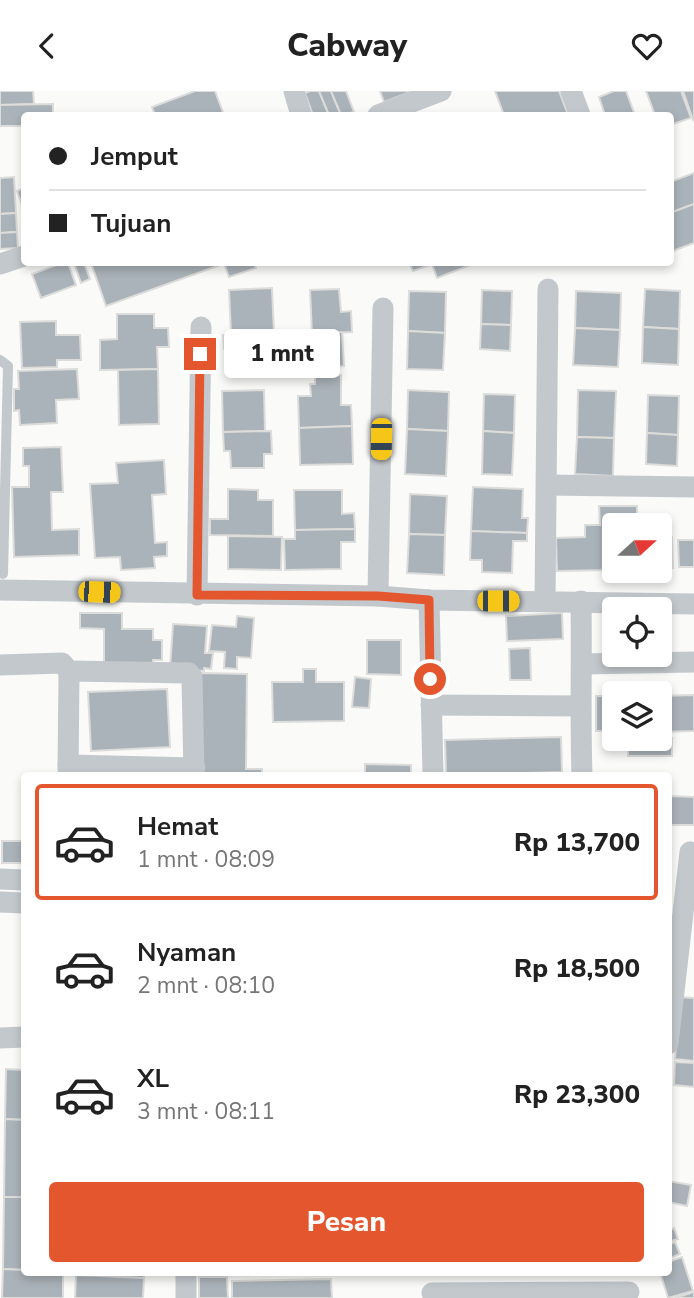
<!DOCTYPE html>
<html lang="id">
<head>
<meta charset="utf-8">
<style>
	body { margin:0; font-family:"Nunito Sans",sans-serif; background:#f2f2f2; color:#222; height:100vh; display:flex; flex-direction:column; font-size:26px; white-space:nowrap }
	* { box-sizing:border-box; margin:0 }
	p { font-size:23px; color:#767676 }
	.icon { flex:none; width:38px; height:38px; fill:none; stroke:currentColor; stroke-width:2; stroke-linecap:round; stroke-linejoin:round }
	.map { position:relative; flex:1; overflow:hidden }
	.details { position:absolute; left:21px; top:681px; width:651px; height:504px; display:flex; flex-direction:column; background:#fff; border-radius:7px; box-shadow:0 4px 10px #0003 }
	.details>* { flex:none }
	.banner { position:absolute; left:21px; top:21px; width:653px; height:154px; border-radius:7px; box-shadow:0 4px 10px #0003; display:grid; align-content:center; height:154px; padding:0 28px; background:#fff }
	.needle { width:46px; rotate:69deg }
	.tools { position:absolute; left:602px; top:422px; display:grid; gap:14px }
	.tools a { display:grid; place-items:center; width:70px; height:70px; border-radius:7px; background:#fff; box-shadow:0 4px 10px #0003; font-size:35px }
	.end { position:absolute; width:32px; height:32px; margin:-16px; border:9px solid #e4572e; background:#fff; box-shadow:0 0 0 4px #fff }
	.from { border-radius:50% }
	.bubble { position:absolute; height:49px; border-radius:7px; background:#fff; box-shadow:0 4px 10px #0003; font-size:23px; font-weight:800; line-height:49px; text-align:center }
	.car { position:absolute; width:21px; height:42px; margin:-21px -10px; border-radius:9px; box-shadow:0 0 5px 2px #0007; background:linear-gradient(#f5c518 24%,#345 0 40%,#f5c518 0 76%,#345 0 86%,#f5c518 0) }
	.banner b { display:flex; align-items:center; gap:24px; height:66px; font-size:26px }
	.banner b+b { border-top:2px solid #e0e0e0 }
	.banner i { width:18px; height:18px; background:#222 }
	ul { padding:12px 0 0; list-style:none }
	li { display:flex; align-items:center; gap:21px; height:116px; margin:0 14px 10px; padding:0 14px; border:4px solid transparent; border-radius:7px }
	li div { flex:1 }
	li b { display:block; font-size:26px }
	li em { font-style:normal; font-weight:800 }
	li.active { border-color:#e4572e }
	li>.icon { width:63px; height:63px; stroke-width:1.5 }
	.action { display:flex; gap:14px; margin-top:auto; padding:14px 28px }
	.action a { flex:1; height:80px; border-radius:7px; background:#e4572e; color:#fff; font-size:28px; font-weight:800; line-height:80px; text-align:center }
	header { display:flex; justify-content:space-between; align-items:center; height:91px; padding:0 28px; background:#fff; font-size:32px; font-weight:800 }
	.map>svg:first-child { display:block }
	.building { fill:#aab3b9; stroke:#dcdcda; stroke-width:2 }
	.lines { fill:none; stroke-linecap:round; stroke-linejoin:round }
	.lane { stroke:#c3c8cc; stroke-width:10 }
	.street { stroke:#c3c8cc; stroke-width:21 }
	.route { stroke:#e4572e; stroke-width:9 }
</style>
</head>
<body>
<header><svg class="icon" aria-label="back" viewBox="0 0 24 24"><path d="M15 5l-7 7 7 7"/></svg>Cabway<svg class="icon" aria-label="heart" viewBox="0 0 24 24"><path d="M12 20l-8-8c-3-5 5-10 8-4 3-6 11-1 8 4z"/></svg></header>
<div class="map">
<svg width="694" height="1207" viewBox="0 0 694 1207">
	<rect width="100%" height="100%" fill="#fafaf8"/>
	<g class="building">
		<polygon points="0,0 33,0 34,13 0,14"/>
		<polygon points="195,0 215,0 224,24 155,24 152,16"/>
		<polygon points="310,0 319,0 329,24 313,24 305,2"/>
		<polygon points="319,0 331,0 341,24 329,24"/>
		<polygon points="331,0 346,0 354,21 341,24"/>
		<polygon points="380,0 413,0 384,11"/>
		<polygon points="495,0 559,0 568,24 504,24"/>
		<polygon points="614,0 626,0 635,24 605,24 599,6"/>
		<polygon points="646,0 681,0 691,27 670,34 670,24 655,24"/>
		<polygon points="683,0 694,0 694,28 693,29"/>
		<polygon points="53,13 53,24 24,24 24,35 0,35 0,14"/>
		<polygon points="694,82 694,113 670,122 670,91"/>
		<polygon points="14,86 16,122 0,123 0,87"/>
		<polygon points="24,97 24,120 17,100"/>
		<polygon points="694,113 694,152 670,161 670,122"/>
		<polygon points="16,122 17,141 0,142 0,123"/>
		<polygon points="17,141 18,157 0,158 0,142"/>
		<polygon points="62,172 68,172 76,194 41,207 32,183"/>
		<polygon points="74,172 84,172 90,188 81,192"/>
		<polygon points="91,172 223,172 223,173 106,215"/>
		<polygon points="224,172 254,172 256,177 229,186"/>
		<polygon points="409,172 472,172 473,173 437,187 432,173 413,180"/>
		<polygon points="272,197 274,242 231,243 229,199"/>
		<polygon points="339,198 341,221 351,220 352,241 312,243 310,199"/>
		<polygon points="645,198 680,200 679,238 643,236"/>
		<polygon points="482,199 512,200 511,234 481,233"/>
		<polygon points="409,200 446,201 445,242 408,240"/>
		<polygon points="576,200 621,202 620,239 575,237"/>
		<polygon points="117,223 154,223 154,237 168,237 169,256 157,256 158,278 100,279 100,249 117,248"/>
		<polygon points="56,230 56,244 80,244 81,269 57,269 57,276 22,277 20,231"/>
		<polygon points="481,233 511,234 510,260 480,258"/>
		<polygon points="643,236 679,238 678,274 642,272"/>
		<polygon points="575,237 620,239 618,276 573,274"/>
		<polygon points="408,240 445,242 443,279 407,278"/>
		<polygon points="342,241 344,275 314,277 312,243"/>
		<polygon points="274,242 275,274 264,275 264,284 231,284 230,258 224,258 223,244"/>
		<polygon points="77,278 79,308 56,309 57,332 20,334 19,319 14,320 14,298 19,298 18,280"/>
		<polygon points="158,278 159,333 119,334 118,279"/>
		<polygon points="341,284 341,314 351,314 352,335 299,337 298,305 311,305 310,293 315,293 315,285"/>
		<polygon points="264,299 265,340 223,341 222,300"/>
		<polygon points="408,299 449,301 448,340 407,338"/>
		<polygon points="578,299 616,300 614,347 577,346"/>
		<polygon points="484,303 515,304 514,342 483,340"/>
		<polygon points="648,304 679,305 678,344 647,342"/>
		<polygon points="352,335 353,373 300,374 299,337"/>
		<polygon points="407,338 448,340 446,385 405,383"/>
		<polygon points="271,340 272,363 264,363 264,377 231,377 230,360 224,360 223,341"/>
		<polygon points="483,340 514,342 512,384 482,383"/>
		<polygon points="647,342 678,344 677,375 646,373"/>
		<polygon points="577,346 614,347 613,385 575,383"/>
		<polygon points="61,356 63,401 51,401 52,439 79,438 79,464 14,466 12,396 29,396 29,375 23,375 23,357"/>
		<polygon points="164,369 166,403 152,404 155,452 167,451 167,465 154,466 155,477 121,479 120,466 95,467 90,393 118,392 116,372"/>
		<polygon points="473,396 523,398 522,427 528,427 527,442 471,440"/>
		<polygon points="228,398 258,399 258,409 273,409 273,445 210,444 210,428 228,428"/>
		<polygon points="294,399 342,399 342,423 354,422 355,438 295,439"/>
		<polygon points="410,403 447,405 445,444 409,443"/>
		<polygon points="599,415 637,415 637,434 614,434 614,479 557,480 556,447 585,446 585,434 600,434"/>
		<polygon points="355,438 355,451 341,451 341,478 285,479 284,448 295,448 295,439"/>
		<polygon points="471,440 527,442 527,450 513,450 512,482 482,481 482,469 470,469"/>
		<polygon points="409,443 445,444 444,484 407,482"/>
		<polygon points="228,445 282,446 281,479 228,478"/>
		<polygon points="672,446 673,477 660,478 660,447"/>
		<polygon points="678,449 694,449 694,476 679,476"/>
		<polygon points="80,522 122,522 122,538 153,538 153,549 162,549 162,569 153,569 153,577 104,576 104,538 80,537"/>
		<polygon points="562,522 563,548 507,550 506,525"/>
		<polygon points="237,525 254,527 251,567 237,566 237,578 224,577 225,561 209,560 212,534 236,536"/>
		<polygon points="173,533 207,535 205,562 213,562 211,578 204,577 204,580 170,577"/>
		<polygon points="367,549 401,549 401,584 367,583"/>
		<polygon points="530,557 531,589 510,589 509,558"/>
		<polygon points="303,578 316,578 316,591 344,591 344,630 273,631 272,591 303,591"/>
		<polygon points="201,582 247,583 246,678 262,678 262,684 200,684"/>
		<polygon points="355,586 371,588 369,617 352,616"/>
		<polygon points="167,598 170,656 91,660 88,601"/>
		<polygon points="694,604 694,640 660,641 660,605"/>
		<rect x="596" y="605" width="18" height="35"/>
		<polygon points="561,646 562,681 446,684 445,649"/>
		<polygon points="672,647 672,665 628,665 628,648"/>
		<polygon points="365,673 411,674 411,684 365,684"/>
		<polygon points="668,705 694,706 694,734 668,734"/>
		<rect x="2" y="750" width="22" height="22"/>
		<polygon points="680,906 694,907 694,970 675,968"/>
		<polygon points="675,971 694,972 694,996 674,994"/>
		<polygon points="6,978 24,979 24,1029 5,1028"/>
		<polygon points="5,1028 24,1029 24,1106 4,1106"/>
		<polygon points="668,1090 691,1094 687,1115 668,1111"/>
		<polygon points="4,1106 24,1106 24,1179 3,1178"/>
		<polygon points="674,1137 678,1148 668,1151 668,1140"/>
		<polygon points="675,1151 680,1163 668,1168 668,1154"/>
		<polygon points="682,1166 693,1200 668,1207 660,1181 668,1181 668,1171"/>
		<polygon points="3,1178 24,1179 24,1181 63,1181 63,1207 2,1207"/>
		<polygon points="76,1181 144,1181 144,1187 76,1184"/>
		<polygon points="76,1184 144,1187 143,1207 75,1207"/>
		<polygon points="199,1186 227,1186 228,1207 199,1207"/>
		<polygon points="331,1188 332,1207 232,1207 232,1190"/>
		<polygon points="694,1201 694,1207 675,1207"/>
	</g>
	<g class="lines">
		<polyline class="lane" points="0,269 8,275 3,483"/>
		<g class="street">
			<polyline points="294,0 301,24"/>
			<polyline points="571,0 580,24"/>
			<polyline points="378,24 441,0"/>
			<polyline points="0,173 24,165"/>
			<polyline points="547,394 694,396"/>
			<polyline points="0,499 378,505 429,509 694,513"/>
			<polyline points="197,504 201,236"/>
			<polyline points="378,505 383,217"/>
			<polyline points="429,509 433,684"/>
			<polyline points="545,510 548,198"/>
			<path d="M581,510C582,568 580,626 582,684"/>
			<polyline points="582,573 694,571"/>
			<polyline points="0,574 62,572 69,580 68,684"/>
			<polyline points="69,580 189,582 192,586 194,684"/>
			<polyline points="431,614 579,615"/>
			<polyline points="68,674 195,677"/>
			<polyline points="0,788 24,789"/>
			<polyline points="0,811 24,812"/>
			<polyline points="0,947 24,946"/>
			<polyline points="668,953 690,761"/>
			<polyline points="432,1202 629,1201"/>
			<polyline points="186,1207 186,1181"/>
		</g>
	</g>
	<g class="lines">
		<polyline class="route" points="200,263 197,504 378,505 429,509 430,588"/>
	</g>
</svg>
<div class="tools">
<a><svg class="needle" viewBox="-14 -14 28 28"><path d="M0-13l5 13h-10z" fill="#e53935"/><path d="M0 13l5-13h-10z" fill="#767676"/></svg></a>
<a><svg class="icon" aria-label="locate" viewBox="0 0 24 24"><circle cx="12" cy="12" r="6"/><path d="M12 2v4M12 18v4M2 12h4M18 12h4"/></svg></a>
<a><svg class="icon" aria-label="layers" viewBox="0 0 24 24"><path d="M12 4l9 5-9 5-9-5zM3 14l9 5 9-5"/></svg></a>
</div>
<i class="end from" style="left:430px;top:588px"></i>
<i class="end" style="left:200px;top:263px"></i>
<div class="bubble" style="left:224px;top:238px;width:116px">1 mnt</div>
<i class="car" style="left:381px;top:348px;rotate:181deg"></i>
<i class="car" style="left:99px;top:501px;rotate:92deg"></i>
<i class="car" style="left:498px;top:510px;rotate:90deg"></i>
<div class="banner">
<b><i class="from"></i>Jemput</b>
<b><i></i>Tujuan</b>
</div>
<section class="details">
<ul>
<li class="active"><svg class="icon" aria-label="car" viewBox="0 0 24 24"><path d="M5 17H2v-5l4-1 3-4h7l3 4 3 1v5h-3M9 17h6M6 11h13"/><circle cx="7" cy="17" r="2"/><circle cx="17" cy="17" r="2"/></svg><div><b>Hemat</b><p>1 mnt · 08:09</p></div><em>Rp 13,700</em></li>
<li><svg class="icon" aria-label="car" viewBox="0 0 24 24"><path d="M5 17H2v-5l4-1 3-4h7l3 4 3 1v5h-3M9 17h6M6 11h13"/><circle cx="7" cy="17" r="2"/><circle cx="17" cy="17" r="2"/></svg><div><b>Nyaman</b><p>2 mnt · 08:10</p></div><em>Rp 18,500</em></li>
<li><svg class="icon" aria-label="car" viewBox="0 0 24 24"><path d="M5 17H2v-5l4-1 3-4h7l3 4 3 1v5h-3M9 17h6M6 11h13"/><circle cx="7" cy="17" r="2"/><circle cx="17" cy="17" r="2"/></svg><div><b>XL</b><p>3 mnt · 08:11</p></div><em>Rp 23,300</em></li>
</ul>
<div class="action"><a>Pesan</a></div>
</section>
</div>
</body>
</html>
